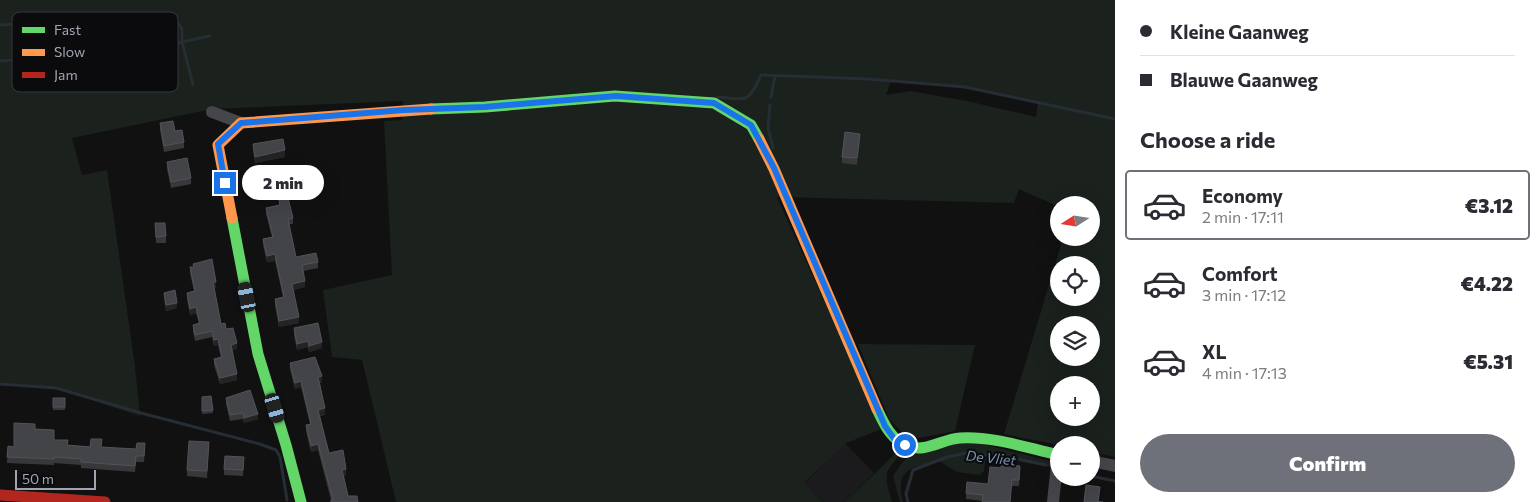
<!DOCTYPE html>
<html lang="en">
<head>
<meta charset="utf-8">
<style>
	body { margin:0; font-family:Commissioner,sans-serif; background:#f2f2f3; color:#2b2b33; height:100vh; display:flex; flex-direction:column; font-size:19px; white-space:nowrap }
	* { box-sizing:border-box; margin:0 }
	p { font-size:16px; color:#7c7c81 }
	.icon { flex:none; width:28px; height:28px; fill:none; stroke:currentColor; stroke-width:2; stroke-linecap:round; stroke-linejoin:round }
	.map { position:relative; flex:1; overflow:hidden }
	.side { display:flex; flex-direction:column; background:#fff; width:425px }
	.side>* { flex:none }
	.guide { display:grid; align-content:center; height:110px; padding:0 25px; background:#fff }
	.needle { width:32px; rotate:258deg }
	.buttons { position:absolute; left:1050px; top:196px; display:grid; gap:10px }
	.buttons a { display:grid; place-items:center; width:50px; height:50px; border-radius:50%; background:#fff; box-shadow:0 5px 20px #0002; font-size:25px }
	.scale { position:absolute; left:15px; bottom:12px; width:81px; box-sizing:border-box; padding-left:5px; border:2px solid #a1a5b3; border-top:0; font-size:14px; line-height:18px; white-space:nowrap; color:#a1a5b3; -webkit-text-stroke:4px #0b0b0d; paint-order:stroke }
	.end { position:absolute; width:22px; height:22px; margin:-11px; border:6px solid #1a73e8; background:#fff; box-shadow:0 0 0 2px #fff }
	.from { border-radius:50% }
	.bubble { position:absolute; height:35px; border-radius:18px; background:#fff; box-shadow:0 5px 20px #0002; font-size:16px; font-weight:800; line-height:35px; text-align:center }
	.car { position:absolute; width:15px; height:30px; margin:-15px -8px; border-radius:6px; box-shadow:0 0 4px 1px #0007; background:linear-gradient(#222 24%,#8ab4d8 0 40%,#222 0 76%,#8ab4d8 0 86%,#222 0) }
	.guide b { display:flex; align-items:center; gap:18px; height:48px; font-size:19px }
	.guide b+b { border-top:1px solid #e1e1e2 }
	.guide i { width:12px; height:12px; background:#2b2b33 }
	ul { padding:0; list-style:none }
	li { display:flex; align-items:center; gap:15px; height:70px; margin:0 10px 8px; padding:0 15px; border:2px solid transparent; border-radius:5px }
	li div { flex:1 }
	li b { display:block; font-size:19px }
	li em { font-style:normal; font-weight:800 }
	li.selected { border-color:#6f717a }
	li>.icon { width:45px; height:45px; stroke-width:1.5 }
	h2 { padding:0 25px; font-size:22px; line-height:60px }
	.action { display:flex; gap:10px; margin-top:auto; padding:10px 25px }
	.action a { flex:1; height:58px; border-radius:30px; background:#6f717a; color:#fff; font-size:20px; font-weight:800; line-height:58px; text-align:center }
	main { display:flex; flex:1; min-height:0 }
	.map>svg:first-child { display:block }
	.built { fill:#1b1b1d }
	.green { fill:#1b211c; fill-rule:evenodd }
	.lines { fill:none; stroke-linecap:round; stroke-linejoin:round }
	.stream { stroke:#262d34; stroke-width:3 }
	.street { stroke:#45464a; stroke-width:12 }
	.fast { stroke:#63d668; stroke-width:11 }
	.slow { stroke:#ff974d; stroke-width:11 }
	.jam { stroke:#b3261e; stroke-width:11 }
	.wall { fill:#38383b }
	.shaded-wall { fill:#242425 }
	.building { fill:#434448; stroke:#525359 }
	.route { stroke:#1a73e8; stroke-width:6 }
	.labels { text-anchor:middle; stroke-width:4; stroke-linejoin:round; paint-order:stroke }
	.water-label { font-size:14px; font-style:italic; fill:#7691b0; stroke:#0b0b0d }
	.key { fill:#0b0b0d; stroke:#38393f; stroke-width:1 }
	.key-label { font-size:14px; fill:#a1a5b3 }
</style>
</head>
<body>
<main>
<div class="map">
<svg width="1115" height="502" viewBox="0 0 1115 502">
	<rect width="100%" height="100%" fill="#111"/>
	<polygon class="built" points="845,443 874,473 845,502 822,502 804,484"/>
	<g class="green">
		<path d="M0,0H1115V457L1091,452V445H1059L1004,434L1063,238H1091V205H1059V207L1019,189L1014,203L777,197L882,429L846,443L804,483L822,502H396L362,360L332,357L323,290L392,275L384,121L402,120L403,101L212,109L72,138L82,175L107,170L135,366L140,416L56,388L0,384ZM891,81L965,87L1038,102L1036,117L967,101L910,91L886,95ZM1059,265H1091V298H1059ZM1059,325H1091V358H1059ZM1059,385H1091V418H1059Z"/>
		<polygon points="858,344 975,345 955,431 919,438 904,434 889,419"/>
		<path d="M959,443L983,444L1050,461V467L986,455L984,471L980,475L957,472L939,461C913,467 894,468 903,502H900L893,476L901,464L912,453Z"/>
		<path d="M898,451C899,461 889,464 887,473C885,482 890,493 892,502H845Z"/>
	</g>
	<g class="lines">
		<g class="stream">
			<polyline points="0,25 173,16 182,29 182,42 162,49 0,61"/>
			<polyline points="193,85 182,42 210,36"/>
			<path d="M718,97C748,100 748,103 761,75L869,79L965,87L1115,119"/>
			<polyline points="771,97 775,76"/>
			<polyline points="770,105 768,128 773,148"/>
			<polyline points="0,384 56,388 141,413 260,444 276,450 280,457 287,500"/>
			<polyline points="1091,476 1115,481"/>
			<polyline points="908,502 906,494 913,470 947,457 966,453 1013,458 1046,465"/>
		</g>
		<g class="street">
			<polyline points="212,112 241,123"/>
			<polyline points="1091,461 1115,466"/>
			<polyline points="1053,502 1058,455"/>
		</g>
		<g class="fast">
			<polyline points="431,109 485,107 615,96 714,103 751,125 759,139"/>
			<polyline points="232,218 258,354 286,445 301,502"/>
			<path d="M877,409C884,424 891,440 908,446C926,453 942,439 960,438C993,436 1027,448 1059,455"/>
		</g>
		<g class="slow">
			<polyline points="759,139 774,169 877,409"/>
			<polyline points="232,218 218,145 241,123 431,109"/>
		</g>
		<polyline class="jam" points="0,495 105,502"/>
	</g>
	<g class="wall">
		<polygon points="160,123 175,131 184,142 184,148 164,152 160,130"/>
		<polygon points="860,140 857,165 842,163 842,157"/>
		<polygon points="253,144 285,157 255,163 253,150"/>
		<polygon points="167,162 191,178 191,184 171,188 167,169"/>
		<polygon points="251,174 264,176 275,189 268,191 268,196 255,198 251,180"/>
		<polygon points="279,200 293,218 293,224 289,224 296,257 318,262 318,268 303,271 305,287 293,290 299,323 279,327 275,305 275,299 283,297 275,261 267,262 263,245 263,239 272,237 266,214 266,208 279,205"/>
		<polygon points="155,223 166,236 166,243 156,243"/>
		<polygon points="193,264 216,288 214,288 221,324 226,329 237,349 232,350 237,380 220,384 214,365 214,359 221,358 218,345 214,346 212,337 195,341 193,331 193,325 199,324 196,313 190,315 187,299 187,293 194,291 190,273 190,267 193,267"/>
		<polygon points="164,293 177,308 166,311 164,298"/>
		<polygon points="294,328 322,348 309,352 308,347 297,350 294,335"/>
		<polygon points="290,363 322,382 320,383 325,415 320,416 329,453 346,475 344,476 348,496 358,502 331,502 331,500 318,450 311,452 306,431 306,425 310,424 301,387 295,389 290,369"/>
		<polygon points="202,397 213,410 213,413 202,414"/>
		<rect x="53" y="398" width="12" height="12"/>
		<polygon points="226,398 258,419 244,423 243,419 230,421 226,404"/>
		<polygon points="35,429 54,440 67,445 145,450 144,462 136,462 135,472 81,468 81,465 54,463 54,465 7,463 8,446 14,447"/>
		<polygon points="209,442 207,478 187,476 187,470"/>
		<polygon points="244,463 243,476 224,475 224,469"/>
		<polygon points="1020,472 1019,486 1012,486 982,501 966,499 966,493 988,484"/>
	</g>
	<g class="shaded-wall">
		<polygon points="860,134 860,140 857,165 857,158"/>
		<polygon points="285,150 285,157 255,163 255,157"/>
		<polygon points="275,183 275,189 268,191 268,196 255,198 255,192 267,185"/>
		<polygon points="275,254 275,261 267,262 267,256"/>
		<polygon points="305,281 305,287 292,290 292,284"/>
		<rect x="213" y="282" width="3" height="6"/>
		<polygon points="177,303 177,308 166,311 166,305"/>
		<polygon points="196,307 196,313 190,315 190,309"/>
		<polygon points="299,317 299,323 279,327 279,321"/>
		<polygon points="218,339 218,345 214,346 214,340"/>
		<polygon points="308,341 308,347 297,350 297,344"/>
		<polygon points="322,342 322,348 309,352 309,346"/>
		<polygon points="237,343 237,349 231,351 231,345"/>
		<polygon points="237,374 237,380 220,384 220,378"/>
		<polygon points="322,376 322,382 318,383 318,377"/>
		<polygon points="301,381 301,387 295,389 295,383"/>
		<polygon points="325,408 325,415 318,416 318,410"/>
		<polygon points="258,414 258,419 244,423 244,418"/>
		<polygon points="318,444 318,450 311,452 311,446"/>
		<polygon points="346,469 346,475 342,476 342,470"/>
	</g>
	<g class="building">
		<polygon points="173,121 175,131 182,130 184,142 164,146 160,123"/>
		<polygon points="845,132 860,134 857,158 842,157"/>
		<polygon points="283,139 285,150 255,157 253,144"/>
		<polygon points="187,158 191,178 171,182 167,162"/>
		<polygon points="264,171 264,176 273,174 275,183 267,185 268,189 255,192 251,174"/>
		<polygon points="288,198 293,218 288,219 296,257 316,253 318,262 302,265 305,281 292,284 299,317 279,321 275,299 284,297 275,254 267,256 263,239 273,237 266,208 280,205 279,200"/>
		<polygon points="155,223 165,223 166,236 156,237"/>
		<polygon points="212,259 216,282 213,282 221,324 225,323 226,329 233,328 237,343 231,345 237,374 220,378 214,359 222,357 218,339 214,340 212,331 195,335 193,325 200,323 196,307 190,309 187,293 195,291 190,267 194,267 193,264"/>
		<polygon points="175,290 177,303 166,305 164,293"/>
		<polygon points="318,323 322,342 309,346 308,341 297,344 294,328"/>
		<polygon points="315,357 322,376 318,377 325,408 318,410 329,453 343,450 346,469 342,470 348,496 357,496 358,502 331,502 331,500 333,499 318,444 311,446 306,425 311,424 301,381 295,383 290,363"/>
		<polygon points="250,390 258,414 244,418 243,413 230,415 226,398"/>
		<polygon points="211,396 213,410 202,411 202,397"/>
		<rect x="53" y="398" width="12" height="9"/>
		<polygon points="14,423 35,424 35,429 54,430 54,440 68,440 67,445 90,447 91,439 102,439 101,447 136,449 137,443 145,443 144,456 136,456 135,466 81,462 81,459 54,457 54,459 7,457 8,446 14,447"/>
		<polygon points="189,441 209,442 207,471 187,470"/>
		<polygon points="225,456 244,457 243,470 224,469"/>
		<polygon points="1001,464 1020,466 1019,480 1012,480 1010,502 982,502 983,495 966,493 967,482 988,484 990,467 1001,468"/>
		<polygon points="1086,485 1100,487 1098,502 1103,502 1084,502"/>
	</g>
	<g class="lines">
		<polyline class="route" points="225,183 218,144 241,123 404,110 484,107 616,96 714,103 751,125 774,168 885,426 895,440 905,445"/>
	</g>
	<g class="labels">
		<g class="water-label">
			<text transform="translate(991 458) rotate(6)" y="5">De Vliet</text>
		</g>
	</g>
	<rect x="12" y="12" width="166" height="80" rx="8" class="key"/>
	<rect x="22" y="27" width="23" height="6" fill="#63d668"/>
	<rect x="22" y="49" width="23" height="7" fill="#ff974d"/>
	<rect x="22" y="72" width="23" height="6" fill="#b3261e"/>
	<g class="key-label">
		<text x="54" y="35">Fast</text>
		<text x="54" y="57">Slow</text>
		<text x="54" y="80">Jam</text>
	</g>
</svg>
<div class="buttons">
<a><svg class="needle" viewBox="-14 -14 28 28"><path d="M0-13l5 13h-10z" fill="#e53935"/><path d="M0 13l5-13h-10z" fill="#7c7c81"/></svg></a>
<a><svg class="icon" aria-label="locate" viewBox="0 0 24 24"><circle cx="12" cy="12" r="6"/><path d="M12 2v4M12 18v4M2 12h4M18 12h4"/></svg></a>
<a><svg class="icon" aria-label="layers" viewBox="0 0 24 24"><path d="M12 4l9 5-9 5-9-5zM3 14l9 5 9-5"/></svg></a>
<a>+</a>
<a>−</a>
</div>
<div class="scale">50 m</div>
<i class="end from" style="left:905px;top:445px"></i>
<i class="end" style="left:225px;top:183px"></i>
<div class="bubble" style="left:242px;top:165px;width:82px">2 min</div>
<i class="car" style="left:247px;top:297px;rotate:349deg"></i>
<i class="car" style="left:275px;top:408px;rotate:163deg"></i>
</div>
<section class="side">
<div class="guide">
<b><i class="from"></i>Kleine Gaanweg</b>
<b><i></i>Blauwe Gaanweg</b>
</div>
<h2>Choose a ride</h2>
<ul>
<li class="selected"><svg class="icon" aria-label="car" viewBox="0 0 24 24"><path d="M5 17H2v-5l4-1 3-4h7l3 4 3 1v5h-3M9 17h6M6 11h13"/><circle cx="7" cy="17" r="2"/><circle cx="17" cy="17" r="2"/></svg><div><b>Economy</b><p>2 min · 17:11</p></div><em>€3.12</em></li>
<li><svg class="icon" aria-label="car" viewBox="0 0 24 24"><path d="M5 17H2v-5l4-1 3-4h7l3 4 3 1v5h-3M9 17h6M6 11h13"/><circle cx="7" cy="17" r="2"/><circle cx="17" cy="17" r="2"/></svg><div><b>Comfort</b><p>3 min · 17:12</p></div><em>€4.22</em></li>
<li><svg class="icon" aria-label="car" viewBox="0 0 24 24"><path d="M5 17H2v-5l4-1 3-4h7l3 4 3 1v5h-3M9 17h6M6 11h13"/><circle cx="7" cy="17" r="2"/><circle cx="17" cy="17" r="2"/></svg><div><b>XL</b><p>4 min · 17:13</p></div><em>€5.31</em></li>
</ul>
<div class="action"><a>Confirm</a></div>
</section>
</main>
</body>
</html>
